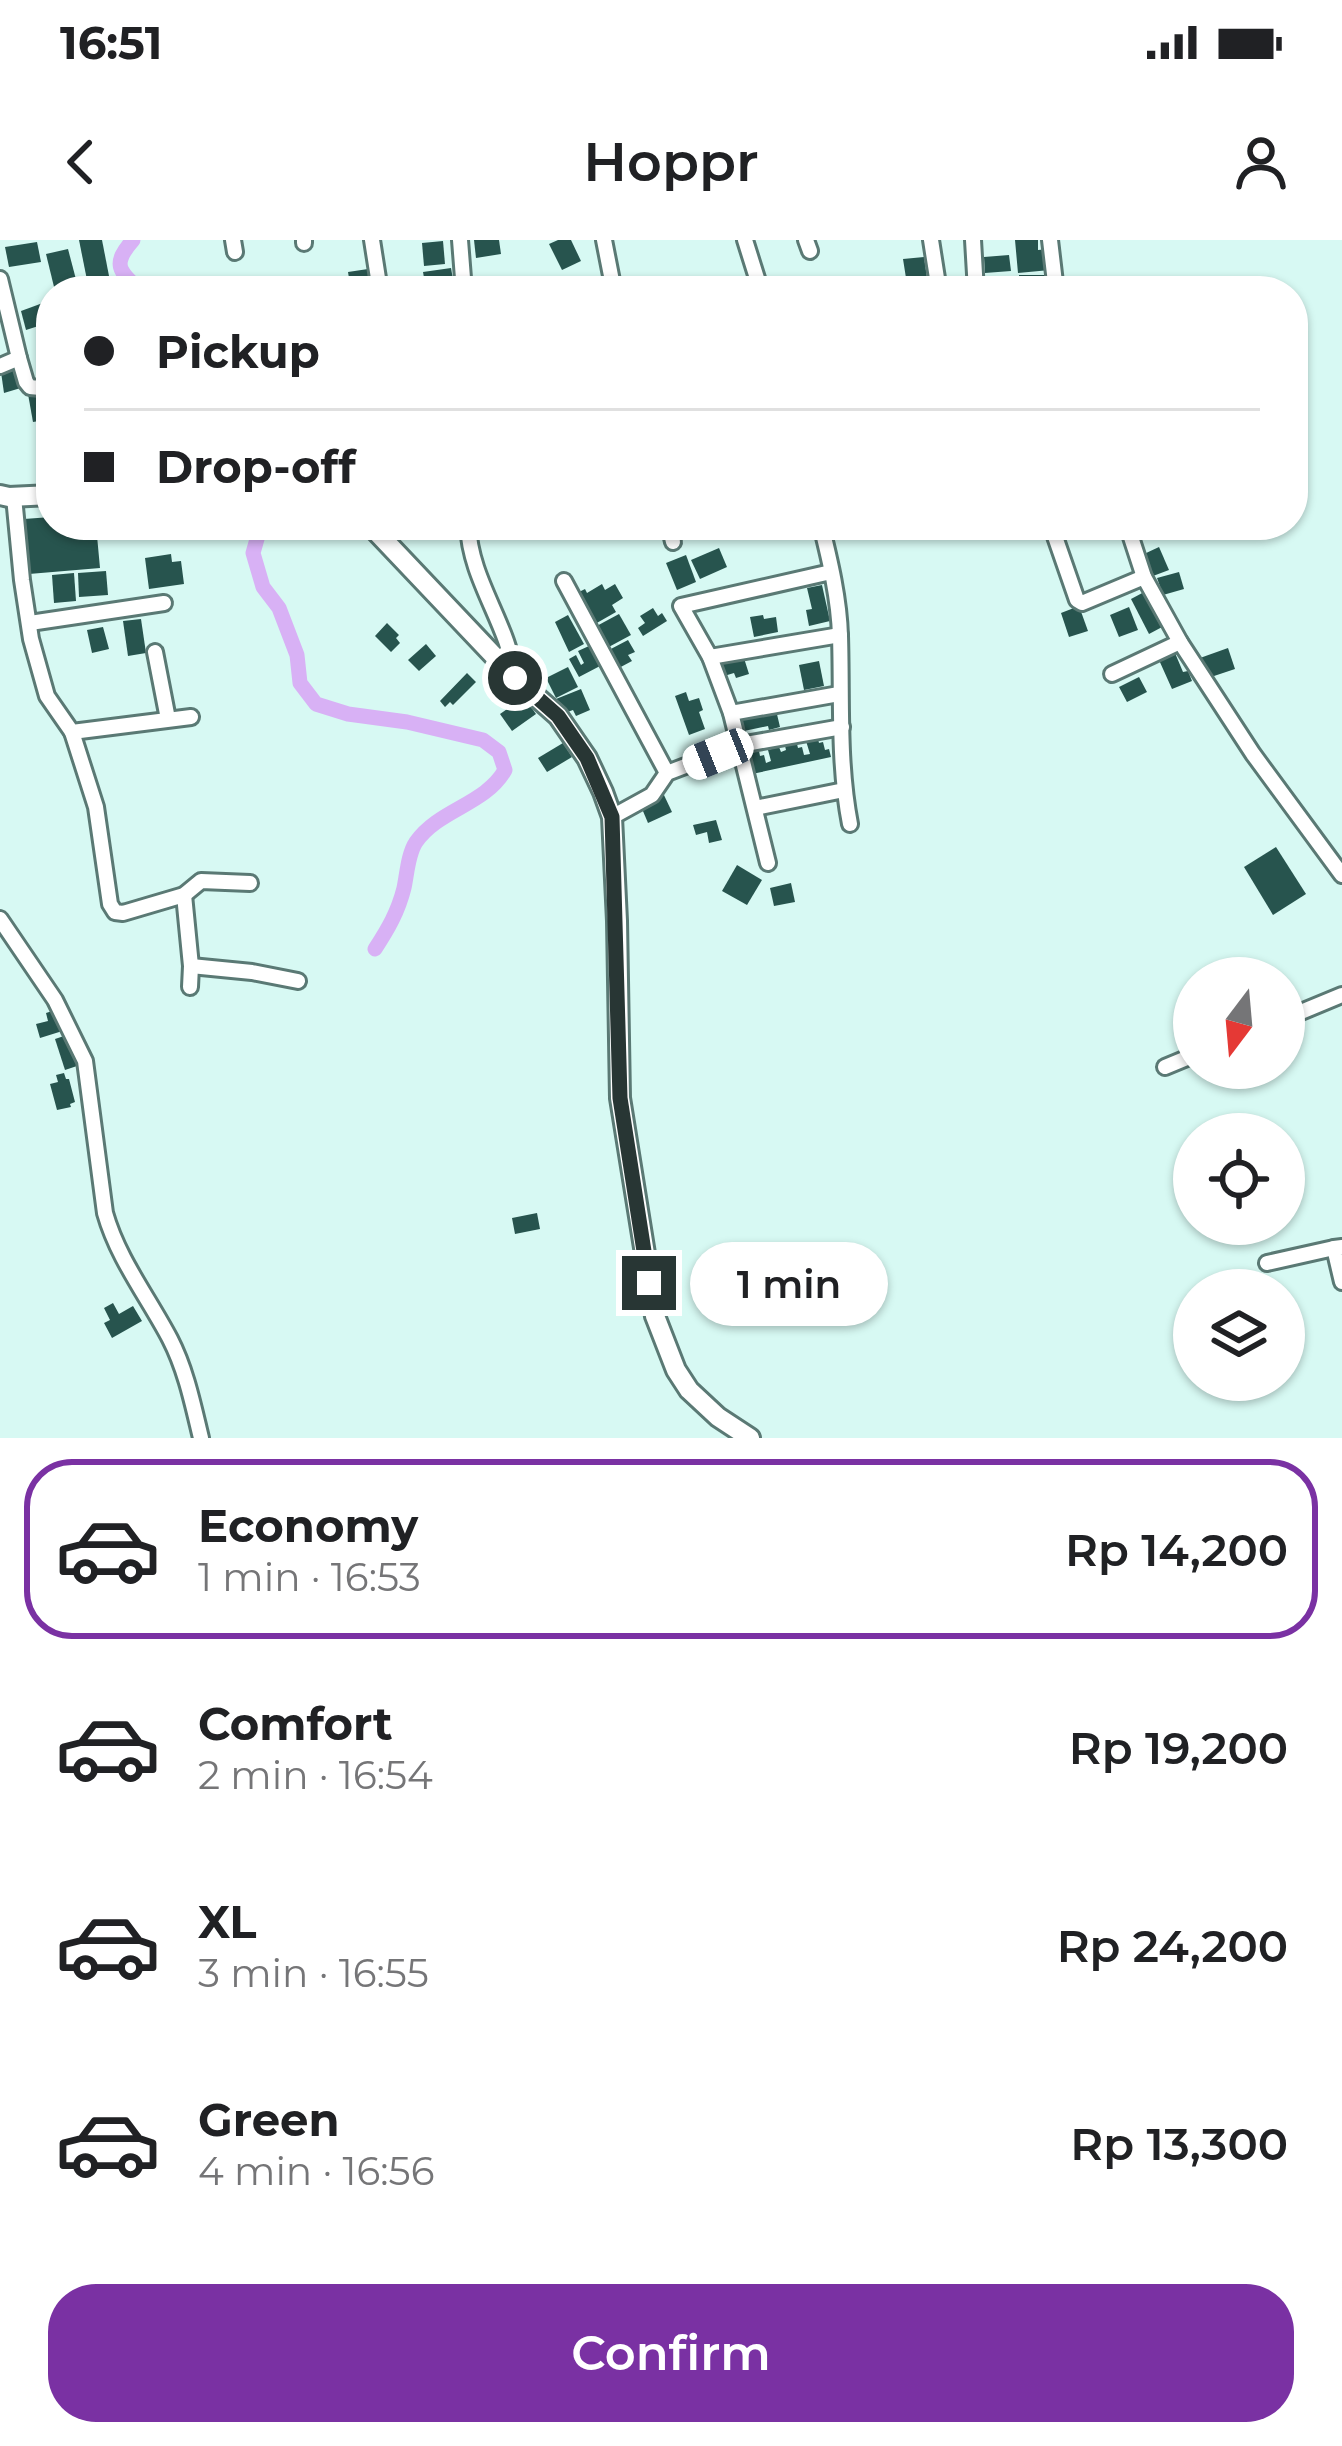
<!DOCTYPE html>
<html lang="en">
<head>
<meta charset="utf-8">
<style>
	body { margin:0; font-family:Montserrat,sans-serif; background:#f2f2f2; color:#202124; height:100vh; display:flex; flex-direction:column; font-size:45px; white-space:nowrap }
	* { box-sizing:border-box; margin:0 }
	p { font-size:39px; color:#757577 }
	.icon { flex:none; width:66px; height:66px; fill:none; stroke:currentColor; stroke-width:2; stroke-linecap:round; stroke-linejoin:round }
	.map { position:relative; height:1198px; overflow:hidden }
	.sheet { display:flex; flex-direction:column; background:#fff; flex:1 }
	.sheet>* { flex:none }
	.banner { position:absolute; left:36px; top:36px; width:1272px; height:264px; border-radius:48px; box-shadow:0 3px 9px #0004; display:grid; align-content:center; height:264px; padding:0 48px; background:#fff }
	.needle { width:78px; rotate:196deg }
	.tools { position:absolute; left:1173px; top:717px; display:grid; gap:24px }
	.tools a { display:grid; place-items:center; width:132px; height:132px; border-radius:50%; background:#fff; box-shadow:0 3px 9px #0004; font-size:60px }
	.end { position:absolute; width:54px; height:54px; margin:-27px; border:15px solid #283634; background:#fff; box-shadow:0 0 0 6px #fff }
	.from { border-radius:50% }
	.bubble { position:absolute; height:84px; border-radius:42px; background:#fff; box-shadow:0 3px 9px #0004; font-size:39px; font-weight:600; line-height:84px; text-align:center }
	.car { position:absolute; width:36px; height:72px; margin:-36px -18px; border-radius:15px; box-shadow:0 0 9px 3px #0007; background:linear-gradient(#fff 24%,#345 0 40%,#fff 0 76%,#345 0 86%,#fff 0) }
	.banner b { display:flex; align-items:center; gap:42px; height:114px; font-size:45px }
	.banner b+b { border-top:3px solid #e0e0e0 }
	.banner i { width:30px; height:30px; background:#202124 }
	ul { padding:21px 0 0; list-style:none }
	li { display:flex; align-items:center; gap:36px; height:180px; margin:0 24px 18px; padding:0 24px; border:6px solid transparent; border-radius:48px }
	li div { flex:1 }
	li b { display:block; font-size:45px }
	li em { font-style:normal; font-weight:600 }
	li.current { border-color:#7a31a3 }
	li>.icon { width:108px; height:108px; stroke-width:1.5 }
	.primary-button { display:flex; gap:24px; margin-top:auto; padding:24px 48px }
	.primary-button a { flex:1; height:138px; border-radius:48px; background:#7a31a3; color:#fff; font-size:48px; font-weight:600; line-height:138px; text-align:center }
	.status { display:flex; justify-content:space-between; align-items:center; height:84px; padding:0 60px; background:#fff; direction:ltr }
	.status svg { height:33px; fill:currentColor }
	header { display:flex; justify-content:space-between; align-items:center; height:156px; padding:0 48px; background:#fff; font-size:54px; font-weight:600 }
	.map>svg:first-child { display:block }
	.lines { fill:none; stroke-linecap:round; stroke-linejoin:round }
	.canal { stroke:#d8b1f5; stroke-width:15 }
	.building { fill:#27544e }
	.minor-casing { stroke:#5a7974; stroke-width:20 }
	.tertiary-casing { stroke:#5a7974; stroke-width:24 }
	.minor { stroke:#fff; stroke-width:14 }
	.tertiary { stroke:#fff; stroke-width:18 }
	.route { stroke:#283634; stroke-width:15 }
</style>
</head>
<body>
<div class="status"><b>16:51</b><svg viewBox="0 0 49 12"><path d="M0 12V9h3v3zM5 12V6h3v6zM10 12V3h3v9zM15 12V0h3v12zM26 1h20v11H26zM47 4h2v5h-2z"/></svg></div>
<header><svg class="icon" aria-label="back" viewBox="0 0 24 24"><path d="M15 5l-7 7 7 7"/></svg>Hoppr<svg class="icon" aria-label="person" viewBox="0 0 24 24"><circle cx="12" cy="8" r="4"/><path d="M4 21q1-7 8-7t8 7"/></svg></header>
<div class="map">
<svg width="1342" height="1198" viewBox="0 0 1342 1198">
	<rect width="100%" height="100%" fill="#d7f9f3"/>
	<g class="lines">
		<g class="canal">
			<path d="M133,0C112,24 118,31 141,51"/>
			<path d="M261,285L253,313L263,347L279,368L297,415L300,443L316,464L348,474L407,482L483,500L499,512L505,530C485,565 439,569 416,602C408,614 407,634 404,648C398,672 388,689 375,709"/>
		</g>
	</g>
	<g class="building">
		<polygon points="79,0 102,0 110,41 88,45"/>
		<polygon points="474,0 499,0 501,14 476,18"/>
		<polygon points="558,0 571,0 581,21 562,30 549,4"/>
		<polygon points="1015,0 1038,0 1038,10 1049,9 1050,30 1018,33"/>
		<polygon points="443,1 445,24 424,26 422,3"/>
		<polygon points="37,2 41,22 9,27 5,7"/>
		<polygon points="68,9 78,47 55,51 46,14"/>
		<polygon points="1009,15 1011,31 985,33 984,17"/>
		<polygon points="924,17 929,51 902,51 900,38 906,38 903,19"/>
		<polygon points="451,28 454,45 426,49 423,32"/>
		<polygon points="368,29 371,51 351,51 348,32"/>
		<rect x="1019" y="35" width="33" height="16"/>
		<polygon points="51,60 51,82 26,90 21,71"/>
		<polygon points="16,121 24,147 4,153 0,125"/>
		<polygon points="50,150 51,179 33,182 28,154"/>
		<polygon points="51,277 51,285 96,285 100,328 29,334 24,279"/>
		<polygon points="1159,307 1169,330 1153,336 1144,314"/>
		<polygon points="719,308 727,327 700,339 691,320"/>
		<polygon points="171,314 172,322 181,321 184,344 149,349 145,318"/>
		<polygon points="686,315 696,342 677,350 666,323"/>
		<polygon points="106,331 108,355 79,357 78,333"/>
		<polygon points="1179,332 1184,349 1163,355 1157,338"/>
		<polygon points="74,333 76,361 54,363 52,335"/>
		<polygon points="602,344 605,350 615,344 623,358 612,365 616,372 595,384 577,353 585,349 587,353"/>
		<polygon points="822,345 830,381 809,386 806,370 812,369 807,348"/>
		<polygon points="1146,351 1164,386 1149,394 1131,359"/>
		<polygon points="1079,366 1088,391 1069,397 1061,373"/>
		<polygon points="1129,367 1138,390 1119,397 1110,375"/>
		<polygon points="653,368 658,376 662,373 667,381 643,396 638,388 645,383 640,376"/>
		<polygon points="619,374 631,395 605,409 593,388"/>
		<polygon points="568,375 584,404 569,412 555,382"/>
		<polygon points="763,375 764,379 776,377 778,392 754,397 750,377"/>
		<polygon points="141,379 146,413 128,416 123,381"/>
		<polygon points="387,383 399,395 396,398 400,403 391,412 375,396"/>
		<polygon points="103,387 109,409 92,413 87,390"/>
		<polygon points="628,400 635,412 628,415 632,421 617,429 607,411"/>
		<polygon points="426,404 436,416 419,431 408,420"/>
		<polygon points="589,406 600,426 579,437 569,419 576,415 581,425 584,423 578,411"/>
		<polygon points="1228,408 1235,429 1208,438 1200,418"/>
		<polygon points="1175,413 1183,432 1188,431 1192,441 1172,449 1159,420"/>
		<polygon points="743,415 749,434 736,438 734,433 724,436 720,422"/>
		<polygon points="819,421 824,446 804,450 799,425"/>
		<polygon points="568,427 578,447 556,458 546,438"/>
		<polygon points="467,433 476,442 453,465 450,462 445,467 440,461"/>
		<polygon points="1139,437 1147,452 1127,462 1119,447"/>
		<polygon points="581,449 590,470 576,476 573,470 562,474 556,459"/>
		<polygon points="686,452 689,461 699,458 703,470 699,472 705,489 689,495 675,456"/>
		<polygon points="524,457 536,474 512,491 500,474"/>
		<polygon points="776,470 780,487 769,490 768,486 744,491 741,476"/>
		<polygon points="818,499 819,503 823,502 825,510 829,509 831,517 752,534 747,514 759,511 760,516 764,515 766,523 771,521 768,510 779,507 781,512 786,510 785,506 797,504 798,508 802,507 804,515 810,514 806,501"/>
		<polygon points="563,503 572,517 547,532 538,518"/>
		<polygon points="663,553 672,572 648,583 640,564"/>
		<polygon points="716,580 722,600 709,603 707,592 696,595 693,585"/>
		<polygon points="1276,607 1306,654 1273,675 1244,627"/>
		<polygon points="737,625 762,640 747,665 722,651"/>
		<polygon points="791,643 795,662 774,666 770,648"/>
		<polygon points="65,767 72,788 40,798 36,784 48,781 46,773"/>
		<polygon points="73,793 83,824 65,830 55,799"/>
		<polygon points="64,833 66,839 69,839 75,862 70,864 71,867 57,870 50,844 58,842 56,835"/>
		<polygon points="537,973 540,989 515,994 512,978"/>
		<polygon points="113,1063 119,1074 133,1066 142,1081 112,1098 104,1083 110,1080 104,1068"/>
	</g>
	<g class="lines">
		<defs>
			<g id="minor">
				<polyline points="233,0 235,12"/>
				<polyline points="304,0 304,3"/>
				<polyline points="372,0 380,51"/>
				<polyline points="460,0 464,51"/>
				<polyline points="604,0 614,51"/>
				<polyline points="745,0 761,51"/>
				<polyline points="806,0 810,11"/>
				<polyline points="931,0 939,51"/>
				<polyline points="973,0 976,51"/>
				<polyline points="1050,0 1056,51"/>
				<polyline points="0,39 19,118 0,126"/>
				<polyline points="19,118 26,142 30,147 51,149"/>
				<polyline points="14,257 22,340 31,399 47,456 72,492 191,477"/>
				<path d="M468,285C470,341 509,384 515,438"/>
				<polyline points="669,285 673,302"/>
				<path d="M821,285C830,321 839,359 840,396C842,459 838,522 850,584"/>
				<polyline points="1051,285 1077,360 1082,363 1144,337"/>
				<polyline points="1127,285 1144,337 1180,402 1253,514 1342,635"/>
				<polyline points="564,341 667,533"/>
				<polyline points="30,383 164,363"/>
				<polyline points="155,412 168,479"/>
				<polyline points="710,417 840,395"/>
				<polyline points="1112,434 1180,402"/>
				<polyline points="731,473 839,454"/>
				<polyline points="72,492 96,567 110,664 115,672 123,673 184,655 201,641 250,643"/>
				<polyline points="755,568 844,550"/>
				<polyline points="612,577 652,555 667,533 740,505 842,487"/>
				<polyline points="768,623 731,473 710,417 681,366 831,332"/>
				<polyline points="184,655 191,726 190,747"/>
				<path d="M0,679L55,760L85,821L105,973C118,1019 148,1057 170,1099C186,1130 193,1165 201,1198"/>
				<polyline points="191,726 252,732 298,741"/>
				<polyline points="1284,779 1342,755"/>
				<polyline points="1165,827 1194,815"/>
				<polyline points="1342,1007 1334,1008 1342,1042"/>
				<polyline points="1267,1023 1334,1008"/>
			</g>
			<g id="tertiary">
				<polyline points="0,255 9,257 51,255"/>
				<polyline points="370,285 515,438 558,476 587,518 603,552 612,577 617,681 620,858 655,1076 676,1130 689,1150 718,1177 750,1198"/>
			</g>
		</defs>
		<use href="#minor" class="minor-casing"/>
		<use href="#tertiary" class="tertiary-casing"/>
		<use href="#minor" class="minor"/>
		<use href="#tertiary" class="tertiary"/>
	</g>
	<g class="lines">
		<polyline class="route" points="515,438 558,476 587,518 612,577 620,858 649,1043"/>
	</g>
</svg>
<div class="tools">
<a><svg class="needle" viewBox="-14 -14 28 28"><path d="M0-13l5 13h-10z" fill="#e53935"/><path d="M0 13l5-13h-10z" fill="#757577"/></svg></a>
<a><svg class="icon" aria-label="locate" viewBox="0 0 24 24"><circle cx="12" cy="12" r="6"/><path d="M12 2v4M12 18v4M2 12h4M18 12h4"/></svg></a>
<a><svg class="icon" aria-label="layers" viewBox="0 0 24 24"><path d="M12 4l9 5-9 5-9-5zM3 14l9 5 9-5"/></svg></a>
</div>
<i class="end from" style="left:515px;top:438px"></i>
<i class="end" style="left:649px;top:1043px"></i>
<div class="bubble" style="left:690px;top:1002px;width:198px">1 min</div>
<i class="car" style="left:718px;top:514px;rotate:248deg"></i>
<div class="banner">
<b><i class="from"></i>Pickup</b>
<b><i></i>Drop-off</b>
</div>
</div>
<section class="sheet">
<ul>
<li class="current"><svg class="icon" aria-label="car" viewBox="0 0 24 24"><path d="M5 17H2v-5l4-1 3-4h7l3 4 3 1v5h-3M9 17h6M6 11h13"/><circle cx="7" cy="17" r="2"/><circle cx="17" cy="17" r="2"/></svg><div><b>Economy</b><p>1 min · 16:53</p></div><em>Rp 14,200</em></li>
<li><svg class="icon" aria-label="car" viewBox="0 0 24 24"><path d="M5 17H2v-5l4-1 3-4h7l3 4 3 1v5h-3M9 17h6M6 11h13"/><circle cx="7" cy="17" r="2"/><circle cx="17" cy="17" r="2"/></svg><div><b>Comfort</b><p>2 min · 16:54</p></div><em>Rp 19,200</em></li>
<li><svg class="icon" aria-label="car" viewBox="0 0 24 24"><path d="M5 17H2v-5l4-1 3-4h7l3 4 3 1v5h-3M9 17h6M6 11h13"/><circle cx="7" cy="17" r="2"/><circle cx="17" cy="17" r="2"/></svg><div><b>XL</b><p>3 min · 16:55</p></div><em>Rp 24,200</em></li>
<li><svg class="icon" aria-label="car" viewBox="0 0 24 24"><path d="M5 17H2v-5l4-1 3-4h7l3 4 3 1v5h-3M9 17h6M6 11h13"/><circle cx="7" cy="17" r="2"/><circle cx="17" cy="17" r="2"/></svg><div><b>Green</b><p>4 min · 16:56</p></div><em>Rp 13,300</em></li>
</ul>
<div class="primary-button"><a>Confirm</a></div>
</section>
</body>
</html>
